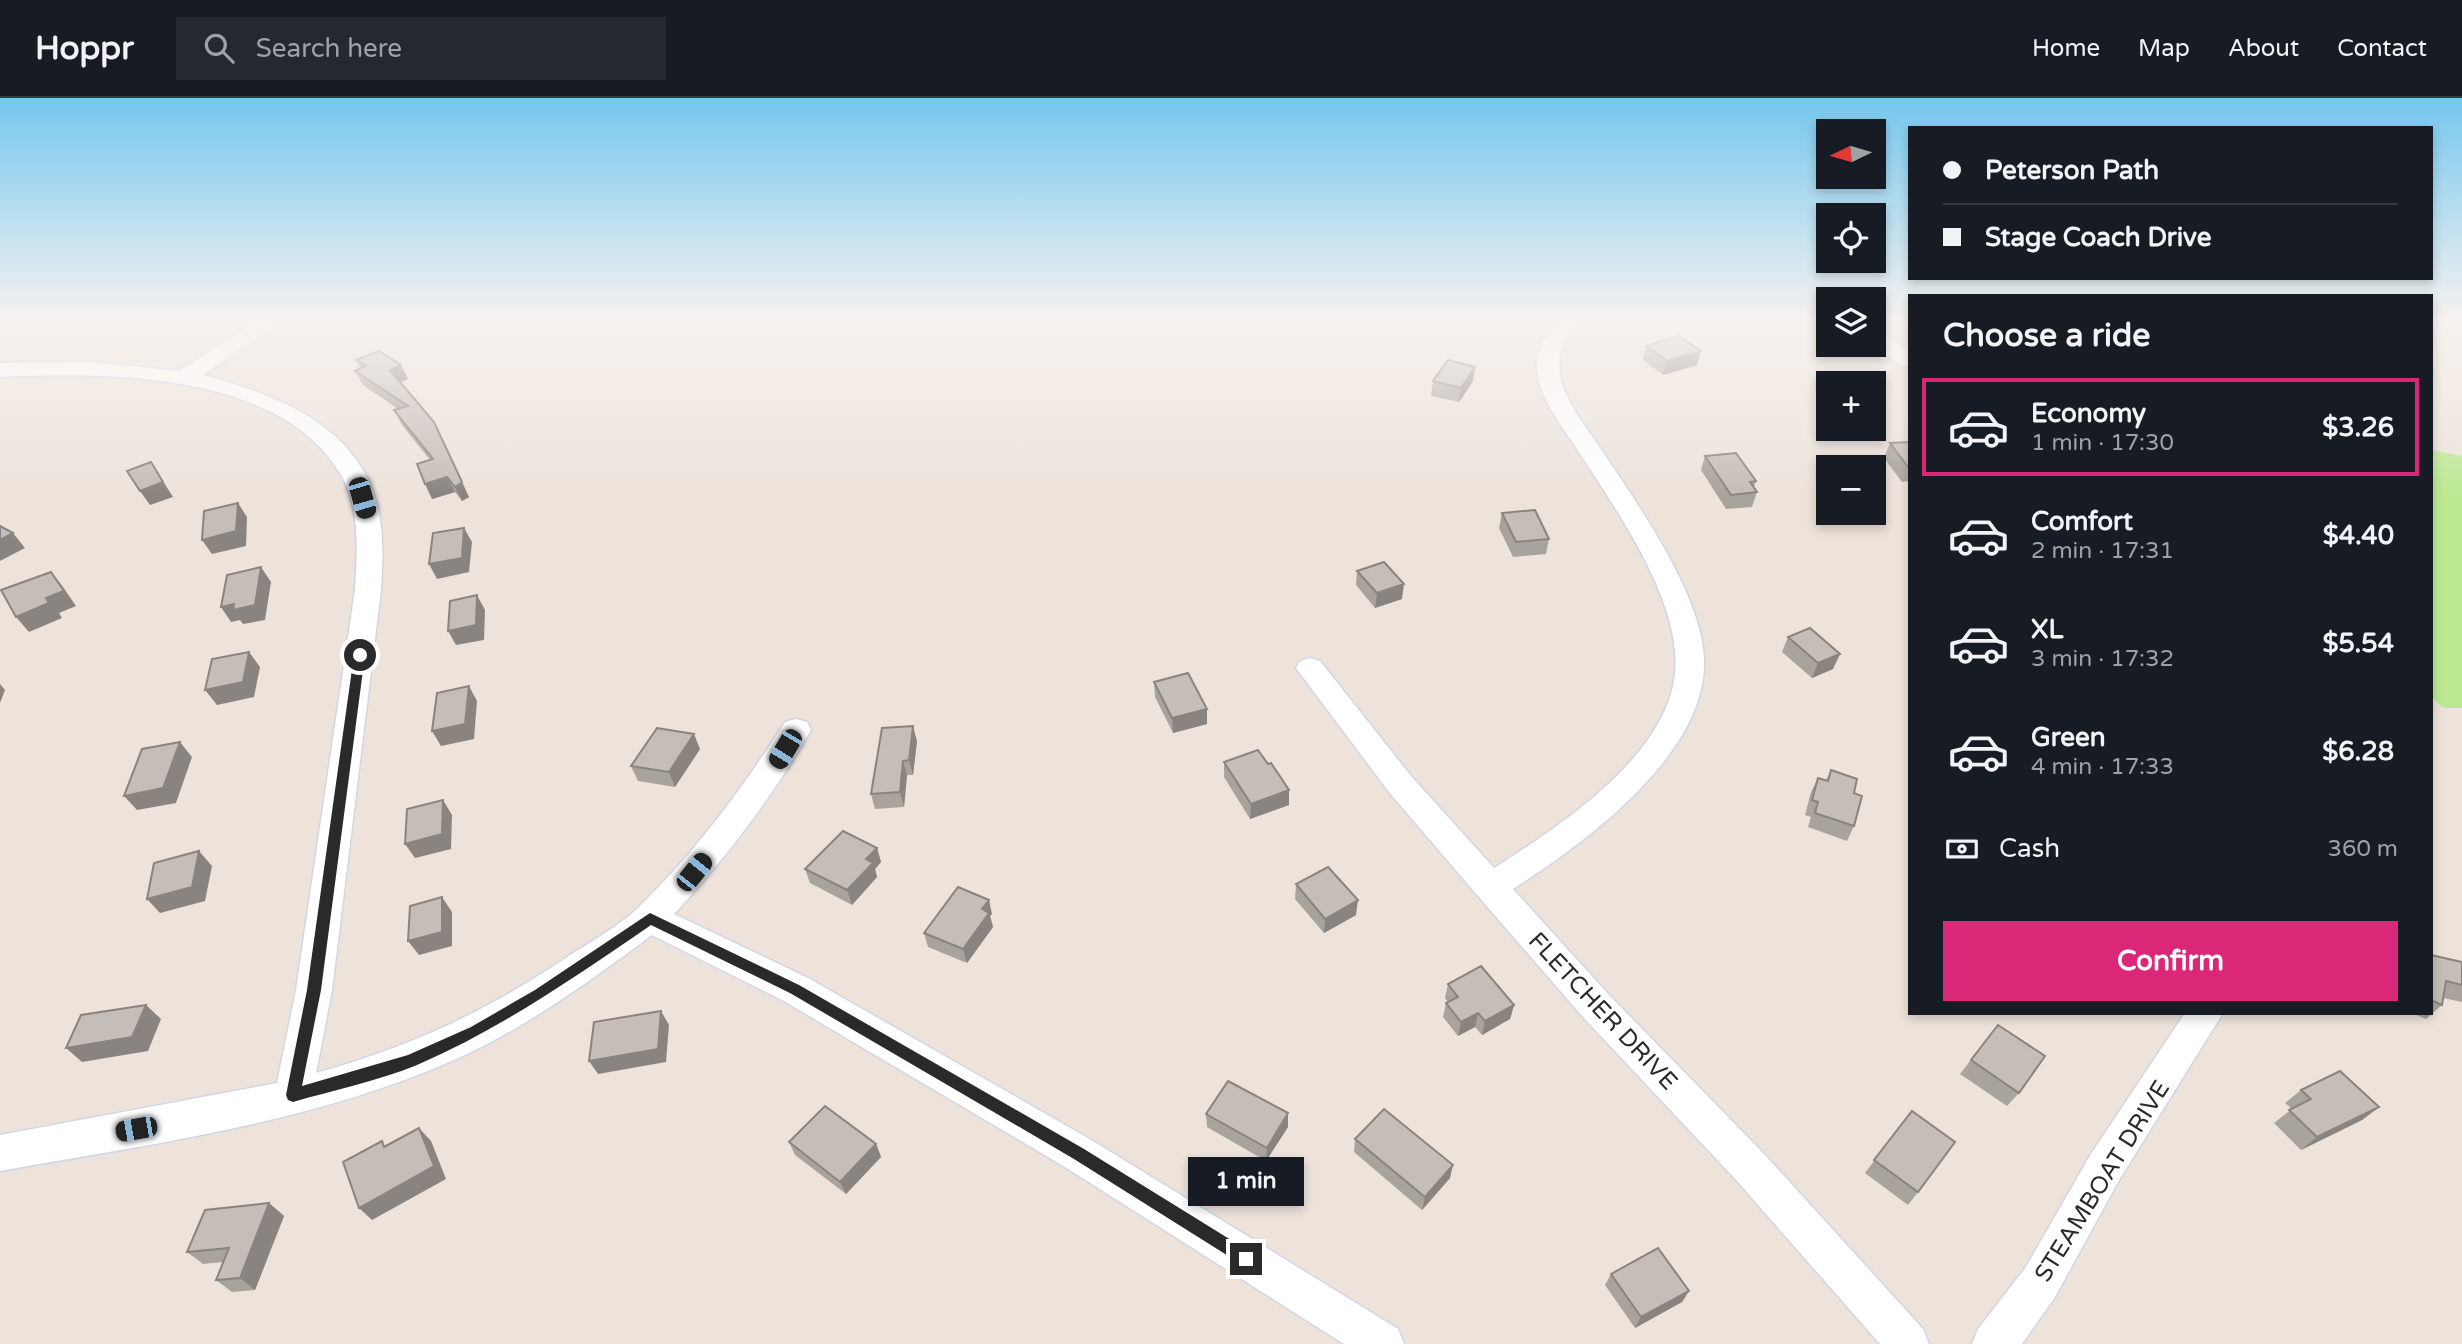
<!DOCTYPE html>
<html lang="en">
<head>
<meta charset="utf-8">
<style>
	body { margin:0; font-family:"Varela Round",sans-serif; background:#242831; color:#f1f3f6; height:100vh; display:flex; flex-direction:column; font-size:26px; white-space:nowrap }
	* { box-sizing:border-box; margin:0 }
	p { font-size:23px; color:#9ea1a6 }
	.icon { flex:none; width:38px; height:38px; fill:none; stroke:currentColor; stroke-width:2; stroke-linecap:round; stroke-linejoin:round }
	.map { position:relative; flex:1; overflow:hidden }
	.sheet { position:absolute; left:1908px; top:196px; width:525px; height:721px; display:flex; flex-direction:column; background:#171b24; border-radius:0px; box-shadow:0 4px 10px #0003 }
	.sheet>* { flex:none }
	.banner { position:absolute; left:1908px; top:28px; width:525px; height:154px; border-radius:0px; box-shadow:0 4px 10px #0003; display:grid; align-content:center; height:154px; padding:0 35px; background:#171b24 }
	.needle { width:46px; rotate:265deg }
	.tools { position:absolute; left:1816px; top:21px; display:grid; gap:14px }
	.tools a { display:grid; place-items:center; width:70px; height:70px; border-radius:0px; background:#171b24; box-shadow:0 4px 10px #0003; font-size:35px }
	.end { position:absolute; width:32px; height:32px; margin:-16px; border:9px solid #2a2a2a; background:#fff; box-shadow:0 0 0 4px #fff }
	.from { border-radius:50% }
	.bubble { position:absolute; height:49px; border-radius:0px; background:#171b24; box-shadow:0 4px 10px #0003; font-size:23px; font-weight:700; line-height:49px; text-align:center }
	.car { position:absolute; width:21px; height:42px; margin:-21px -10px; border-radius:9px; box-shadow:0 0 5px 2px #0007; background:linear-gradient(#222 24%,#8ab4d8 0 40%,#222 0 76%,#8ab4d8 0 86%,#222 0) }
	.banner b { display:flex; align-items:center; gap:24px; height:66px; font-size:26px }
	.banner b+b { border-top:2px solid #363941 }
	.banner i { width:18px; height:18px; background:#f1f3f6 }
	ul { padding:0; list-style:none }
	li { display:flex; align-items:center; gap:21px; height:98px; margin:0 14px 10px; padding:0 21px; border:4px solid transparent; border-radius:0px }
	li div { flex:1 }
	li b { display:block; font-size:26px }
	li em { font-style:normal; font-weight:700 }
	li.on { border-color:#db2777 }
	li>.icon { width:63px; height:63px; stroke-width:1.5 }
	h2 { padding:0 35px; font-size:32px; line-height:84px }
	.pay { display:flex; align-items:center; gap:18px; height:77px; padding:0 35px; font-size:26px }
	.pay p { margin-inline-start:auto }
	.cta { display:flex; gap:14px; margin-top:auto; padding:14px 35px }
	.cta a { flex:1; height:80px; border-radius:0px; background:#db2777; color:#fff; font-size:28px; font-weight:700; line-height:80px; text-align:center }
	header { display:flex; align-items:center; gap:42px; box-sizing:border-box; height:98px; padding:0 35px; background:#171b24; border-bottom:2px solid #363941 }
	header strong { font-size:33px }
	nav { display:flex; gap:38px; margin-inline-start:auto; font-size:24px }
	.search { width:490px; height:63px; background:#242831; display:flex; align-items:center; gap:18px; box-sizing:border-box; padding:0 24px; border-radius:0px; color:#9ea1a6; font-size:26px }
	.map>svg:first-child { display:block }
	.green { fill:#bce893 }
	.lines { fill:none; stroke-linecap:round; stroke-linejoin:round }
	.minor-casing { stroke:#d0d7e4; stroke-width:3 }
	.minor { fill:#fff; fill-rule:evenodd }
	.wall { fill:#a9a39e }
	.shaded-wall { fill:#8a8481 }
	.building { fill:#c5bdb8; stroke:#8a8481; stroke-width:2 }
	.route { fill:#2a2a2a }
	.labels { text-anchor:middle; stroke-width:5; stroke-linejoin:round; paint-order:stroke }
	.near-street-label { font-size:24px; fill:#2a2a2a; stroke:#fff }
</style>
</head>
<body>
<header>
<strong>Hoppr</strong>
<div class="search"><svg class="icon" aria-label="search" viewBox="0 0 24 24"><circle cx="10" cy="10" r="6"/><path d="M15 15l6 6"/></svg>Search here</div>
<nav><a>Home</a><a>Map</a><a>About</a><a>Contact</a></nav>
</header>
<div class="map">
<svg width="2462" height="1246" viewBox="0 0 2462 1246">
	<rect width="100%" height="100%" fill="#ede3db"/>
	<polygon class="green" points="2431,352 2462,358 2462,610 2443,610 2431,598"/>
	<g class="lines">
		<defs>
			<g id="minor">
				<path d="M258,222H283L203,277C274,296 356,326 377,406C384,434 383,463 381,492L332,892L316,975C416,947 489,912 575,854C597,840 622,826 640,808C696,753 743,690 785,624L796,621L807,624L811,632C773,698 726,760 674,816L808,880L1093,1043L1398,1231L1404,1246H1344L1065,1069L782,902L652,837C590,883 526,930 454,962C311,1025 153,1046 0,1073V1037L277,985L296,892L355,492C357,455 361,411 341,377C280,273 106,274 0,279V265L91,264L179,273Z"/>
				<path d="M1560,222H1583C1574,234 1563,241 1560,257C1554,291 1581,321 1598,347C1635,402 1700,493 1704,559C1709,655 1585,745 1513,791L1609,897L1766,1058L1923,1231L1929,1246H1880L1738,1084L1583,919L1478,798L1389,694L1296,570L1300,563L1310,560L1320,563L1411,678L1494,770C1557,730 1660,663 1674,583C1687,508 1614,409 1575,348C1559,324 1538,299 1537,268C1536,250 1547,234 1560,222Z"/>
				<polygon points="1874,232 1909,252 1909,269 1901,267 1872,247"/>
				<polygon points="2185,915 2223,915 2119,1082 2055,1199 2022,1246 1972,1246 1978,1231 2026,1169 2091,1056"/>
			</g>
		</defs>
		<use href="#minor" class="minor-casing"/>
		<use href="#minor" class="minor"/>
	</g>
	<g class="wall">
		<polygon points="1646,248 1697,267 1663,277 1643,262"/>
		<polygon points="356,262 408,281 400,284 469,399 462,403 455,394 432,401 430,362 402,327 394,312 398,311 363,287 355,273 361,271"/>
		<polygon points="1433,283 1473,283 1459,304 1431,298"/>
		<polygon points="1909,344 1909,383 1902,384 1884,360 1890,345"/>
		<polygon points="1705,358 1756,383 1754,389 1757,394 1752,409 1726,411 1701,372"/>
		<polygon points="1502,415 1549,441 1546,456 1513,459 1499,430"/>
		<polygon points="1357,473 1402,501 1375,510 1356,487"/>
		<polygon points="1788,539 1833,571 1812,580 1782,554"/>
		<polygon points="1154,584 1207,611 1207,626 1173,635 1155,599"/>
		<polygon points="917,643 913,677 907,677 904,709 875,711 871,696"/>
		<polygon points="700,651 675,689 638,683 631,668"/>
		<polygon points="1224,664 1268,666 1289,692 1289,707 1250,721 1224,679"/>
		<polygon points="1831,672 1854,695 1854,728 1847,743 1808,729 1811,719 1805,717 1811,694 1818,680 1826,682"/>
		<polygon points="877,750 881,764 875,771 877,779 852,807 810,785 805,771"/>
		<polygon points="1296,786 1356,817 1324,835 1295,801"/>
		<polygon points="992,816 990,818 993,829 967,865 928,849 924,835"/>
		<polygon points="2431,857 2462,864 2462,904 2443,900 2442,907 2426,921 2412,915 2431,915"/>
		<polygon points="1448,886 1514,907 1510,921 1482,937 1475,929 1458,938 1443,919 1446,905 1448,904 1445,900"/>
		<polygon points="1998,927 2019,995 2007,1008 1960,976"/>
		<polygon points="2301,992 2379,1009 2362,1022 2301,1052 2274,1025 2292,1011 2285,1005"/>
		<polygon points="1912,1013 1918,1094 1908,1107 1865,1075"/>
		<polygon points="1206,1016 1288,1029 1266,1063 1207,1029"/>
		<polygon points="1355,1041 1450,1080 1422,1112 1354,1054"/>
		<polygon points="789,1044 876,1046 881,1059 846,1096 795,1057"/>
		<polygon points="269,1105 284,1118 255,1192 232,1194 216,1182 223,1164 203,1166 187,1154"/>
		<polygon points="1611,1176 1689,1193 1682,1204 1635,1230 1605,1187"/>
	</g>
	<g class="shaded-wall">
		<polygon points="1701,253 1697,267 1663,277 1667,263"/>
		<polygon points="401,267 408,281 397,286 390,272"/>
		<polygon points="1475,269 1473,283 1459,304 1461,290"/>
		<polygon points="441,338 469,399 462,403 455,389"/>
		<polygon points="151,364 173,399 150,407 140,393"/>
		<polygon points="447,379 455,394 432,401 425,386"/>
		<polygon points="238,405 247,419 246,448 212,456 202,442"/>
		<polygon points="464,430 472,444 469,474 437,481 429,466"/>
		<polygon points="13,435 25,450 0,463 0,442"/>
		<polygon points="261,469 271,484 265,522 243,526 240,522 231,524 221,509"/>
		<polygon points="51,474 63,489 76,508 59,515 62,520 29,534 16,519 46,500"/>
		<polygon points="1404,486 1402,501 1375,510 1377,495"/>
		<polygon points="477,497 485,512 484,542 456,547 448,533"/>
		<polygon points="249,554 260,569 254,599 217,607 205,592"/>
		<polygon points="1840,556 1833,571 1812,580 1818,565"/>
		<polygon points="0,586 5,592 0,605"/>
		<polygon points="469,588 477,603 474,641 441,648 432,633"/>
		<polygon points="1207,611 1207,626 1173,635 1172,620"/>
		<polygon points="913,628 917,643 913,677 909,662"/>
		<polygon points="694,636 700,651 675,689 669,674"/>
		<polygon points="180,644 192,659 176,705 137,712 124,698"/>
		<polygon points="903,663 907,677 904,709 900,694"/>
		<polygon points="1289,692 1289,707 1250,721 1251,706"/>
		<polygon points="443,702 452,717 451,751 415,760 405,746"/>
		<polygon points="877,750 881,764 875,771 877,779 852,807 847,792 866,761"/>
		<polygon points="199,753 212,768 205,803 160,815 147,801"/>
		<polygon points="442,799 452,814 452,848 419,857 408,843"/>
		<polygon points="989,802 992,816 990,818 993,829 967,865 963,851 982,811"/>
		<polygon points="1358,802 1356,817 1324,835 1325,821"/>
		<polygon points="146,907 161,921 148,953 82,964 66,950"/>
		<polygon points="1514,907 1510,921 1482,937 1485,923"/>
		<polygon points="661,913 669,927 666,964 598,976 589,963"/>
		<polygon points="1478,915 1475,929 1458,938 1461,924"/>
		<polygon points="2379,1009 2362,1022 2301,1052 2317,1039"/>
		<polygon points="1288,1015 1288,1029 1266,1063 1267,1050"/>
		<polygon points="419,1030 431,1043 446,1081 372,1122 359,1110"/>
		<polygon points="876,1046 881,1059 846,1096 840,1084"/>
		<polygon points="1453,1067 1450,1080 1422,1112 1425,1099"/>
		<polygon points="269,1105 284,1118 255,1192 240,1180"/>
		<polygon points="1689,1193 1682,1204 1635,1230 1641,1219"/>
	</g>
	<g class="building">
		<polygon points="1679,238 1701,253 1667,263 1646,248"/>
		<polygon points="379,253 401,267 390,272 434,324 462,384 455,389 447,379 425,386 417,366 433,361 394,312 408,308 355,273 366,268 356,262"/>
		<polygon points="1448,262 1475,269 1461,290 1433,283"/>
		<polygon points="1909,344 1909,369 1908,369 1890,345"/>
		<polygon points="1736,355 1756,383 1750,384 1757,394 1731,397 1705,358"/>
		<polygon points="151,364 163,384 140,393 127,373"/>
		<polygon points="238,405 236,433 202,442 204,413"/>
		<polygon points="1535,412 1549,441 1516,444 1502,415"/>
		<polygon points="0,428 13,435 0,442"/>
		<polygon points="464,430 462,460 429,466 433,435"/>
		<polygon points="1384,464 1404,486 1377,495 1357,473"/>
		<polygon points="261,469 255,507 233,512 234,506 221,509 227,477"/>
		<polygon points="51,474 64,493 46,500 49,505 16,519 1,492"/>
		<polygon points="477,497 476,527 448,533 450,503"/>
		<polygon points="1810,530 1840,556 1818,565 1788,539"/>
		<polygon points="249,554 243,584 205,592 212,561"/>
		<polygon points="1188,575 1207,611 1172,620 1154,584"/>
		<polygon points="469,588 465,626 432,633 437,595"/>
		<polygon points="913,628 909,662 903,663 900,694 871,696 882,630"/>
		<polygon points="657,630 694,636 669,674 631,668"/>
		<polygon points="180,644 163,690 124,698 142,651"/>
		<polygon points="1258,652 1268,666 1271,665 1289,692 1251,706 1224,664"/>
		<polygon points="1831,672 1857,681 1854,695 1862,698 1854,728 1815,715 1818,704 1812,702 1818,680 1828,683"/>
		<polygon points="443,702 442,736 405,746 407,711"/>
		<polygon points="843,733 877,750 866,761 873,765 847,792 805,771"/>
		<polygon points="199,753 192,789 147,801 154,765"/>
		<polygon points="1328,769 1358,802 1325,821 1296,786"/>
		<polygon points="958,789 989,802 982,811 989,815 963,851 924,835"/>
		<polygon points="442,799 442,834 408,843 410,808"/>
		<polygon points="2431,857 2462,864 2462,887 2446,883 2442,907 2431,902"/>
		<polygon points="1481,868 1514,907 1485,923 1478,915 1461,924 1446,905 1458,899 1448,886"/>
		<polygon points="146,907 132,939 66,950 81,917"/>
		<polygon points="661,913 658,951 589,963 594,924"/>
		<polygon points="1998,927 2045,958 2019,995 1971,962"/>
		<polygon points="2340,973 2379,1009 2317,1039 2289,1012 2311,1001 2301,992"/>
		<polygon points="1228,983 1288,1015 1267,1050 1206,1016"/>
		<polygon points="825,1008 876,1046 840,1084 789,1044"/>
		<polygon points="1384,1011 1453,1067 1425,1099 1355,1041"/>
		<polygon points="1912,1013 1955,1044 1918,1094 1874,1062"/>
		<polygon points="419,1030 434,1068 359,1110 343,1064 382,1043 384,1049"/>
		<polygon points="269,1105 240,1180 216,1182 229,1150 187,1154 205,1112"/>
		<polygon points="1658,1150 1689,1193 1641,1219 1611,1176"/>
	</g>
	<linearGradient id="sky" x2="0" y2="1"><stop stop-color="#74c7ee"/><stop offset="0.56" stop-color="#f7f2ef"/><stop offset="1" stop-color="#f7f2ef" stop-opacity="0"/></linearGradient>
	<rect width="2462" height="396" fill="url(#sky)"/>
	<path class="route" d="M360,553L365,557L321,892L302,988L408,957L471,929L535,892L650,815L799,887L1084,1051L1252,1155V1166H1241L1074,1061L790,895L651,827C575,879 502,930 417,967C378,983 334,992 293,1004L288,1002L286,997L307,892L354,557Z"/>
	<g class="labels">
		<g class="near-street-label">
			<text transform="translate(1603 913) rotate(47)" y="8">FLETCHER DRIVE</text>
			<text transform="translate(2102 1083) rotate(-58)" y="8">STEAMBOAT DRIVE</text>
		</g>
	</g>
</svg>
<div class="tools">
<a><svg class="needle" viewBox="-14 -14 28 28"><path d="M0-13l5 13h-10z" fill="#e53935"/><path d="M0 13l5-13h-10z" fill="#9ea1a6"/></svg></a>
<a><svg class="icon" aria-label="locate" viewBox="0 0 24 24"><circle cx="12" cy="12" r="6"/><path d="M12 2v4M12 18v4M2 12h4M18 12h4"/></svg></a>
<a><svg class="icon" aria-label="layers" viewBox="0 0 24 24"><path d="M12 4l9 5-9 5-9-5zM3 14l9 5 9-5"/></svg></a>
<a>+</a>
<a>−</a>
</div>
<i class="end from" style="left:360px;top:557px"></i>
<i class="end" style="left:1246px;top:1161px"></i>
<div class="bubble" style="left:1188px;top:1059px;width:116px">1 min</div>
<i class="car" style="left:362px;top:400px;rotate:164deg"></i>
<i class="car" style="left:785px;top:651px;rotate:211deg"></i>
<i class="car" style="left:694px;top:774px;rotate:39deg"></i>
<i class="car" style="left:136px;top:1031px;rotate:260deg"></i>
<div class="banner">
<b><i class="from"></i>Peterson Path</b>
<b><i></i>Stage Coach Drive</b>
</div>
<section class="sheet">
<h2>Choose a ride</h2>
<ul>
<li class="on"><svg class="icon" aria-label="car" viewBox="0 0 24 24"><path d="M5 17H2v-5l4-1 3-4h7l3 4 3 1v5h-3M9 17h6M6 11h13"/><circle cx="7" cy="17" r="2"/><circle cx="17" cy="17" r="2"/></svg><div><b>Economy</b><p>1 min · 17:30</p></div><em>$3.26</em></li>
<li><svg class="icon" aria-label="car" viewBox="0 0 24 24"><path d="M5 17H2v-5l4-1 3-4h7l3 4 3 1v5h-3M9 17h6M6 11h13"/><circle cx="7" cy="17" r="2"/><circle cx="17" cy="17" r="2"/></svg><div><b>Comfort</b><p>2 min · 17:31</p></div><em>$4.40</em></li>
<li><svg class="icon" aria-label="car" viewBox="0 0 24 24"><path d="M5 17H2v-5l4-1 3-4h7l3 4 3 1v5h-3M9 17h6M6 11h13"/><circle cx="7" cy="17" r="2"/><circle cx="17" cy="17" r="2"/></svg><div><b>XL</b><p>3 min · 17:32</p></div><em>$5.54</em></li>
<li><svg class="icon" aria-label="car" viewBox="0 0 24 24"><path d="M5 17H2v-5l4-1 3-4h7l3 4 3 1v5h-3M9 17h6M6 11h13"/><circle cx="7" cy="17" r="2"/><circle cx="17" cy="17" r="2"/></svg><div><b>Green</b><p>4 min · 17:33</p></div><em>$6.28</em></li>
</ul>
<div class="pay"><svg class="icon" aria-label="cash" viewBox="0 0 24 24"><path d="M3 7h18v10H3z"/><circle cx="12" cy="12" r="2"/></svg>Cash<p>360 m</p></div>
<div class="cta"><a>Confirm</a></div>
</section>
</div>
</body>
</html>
